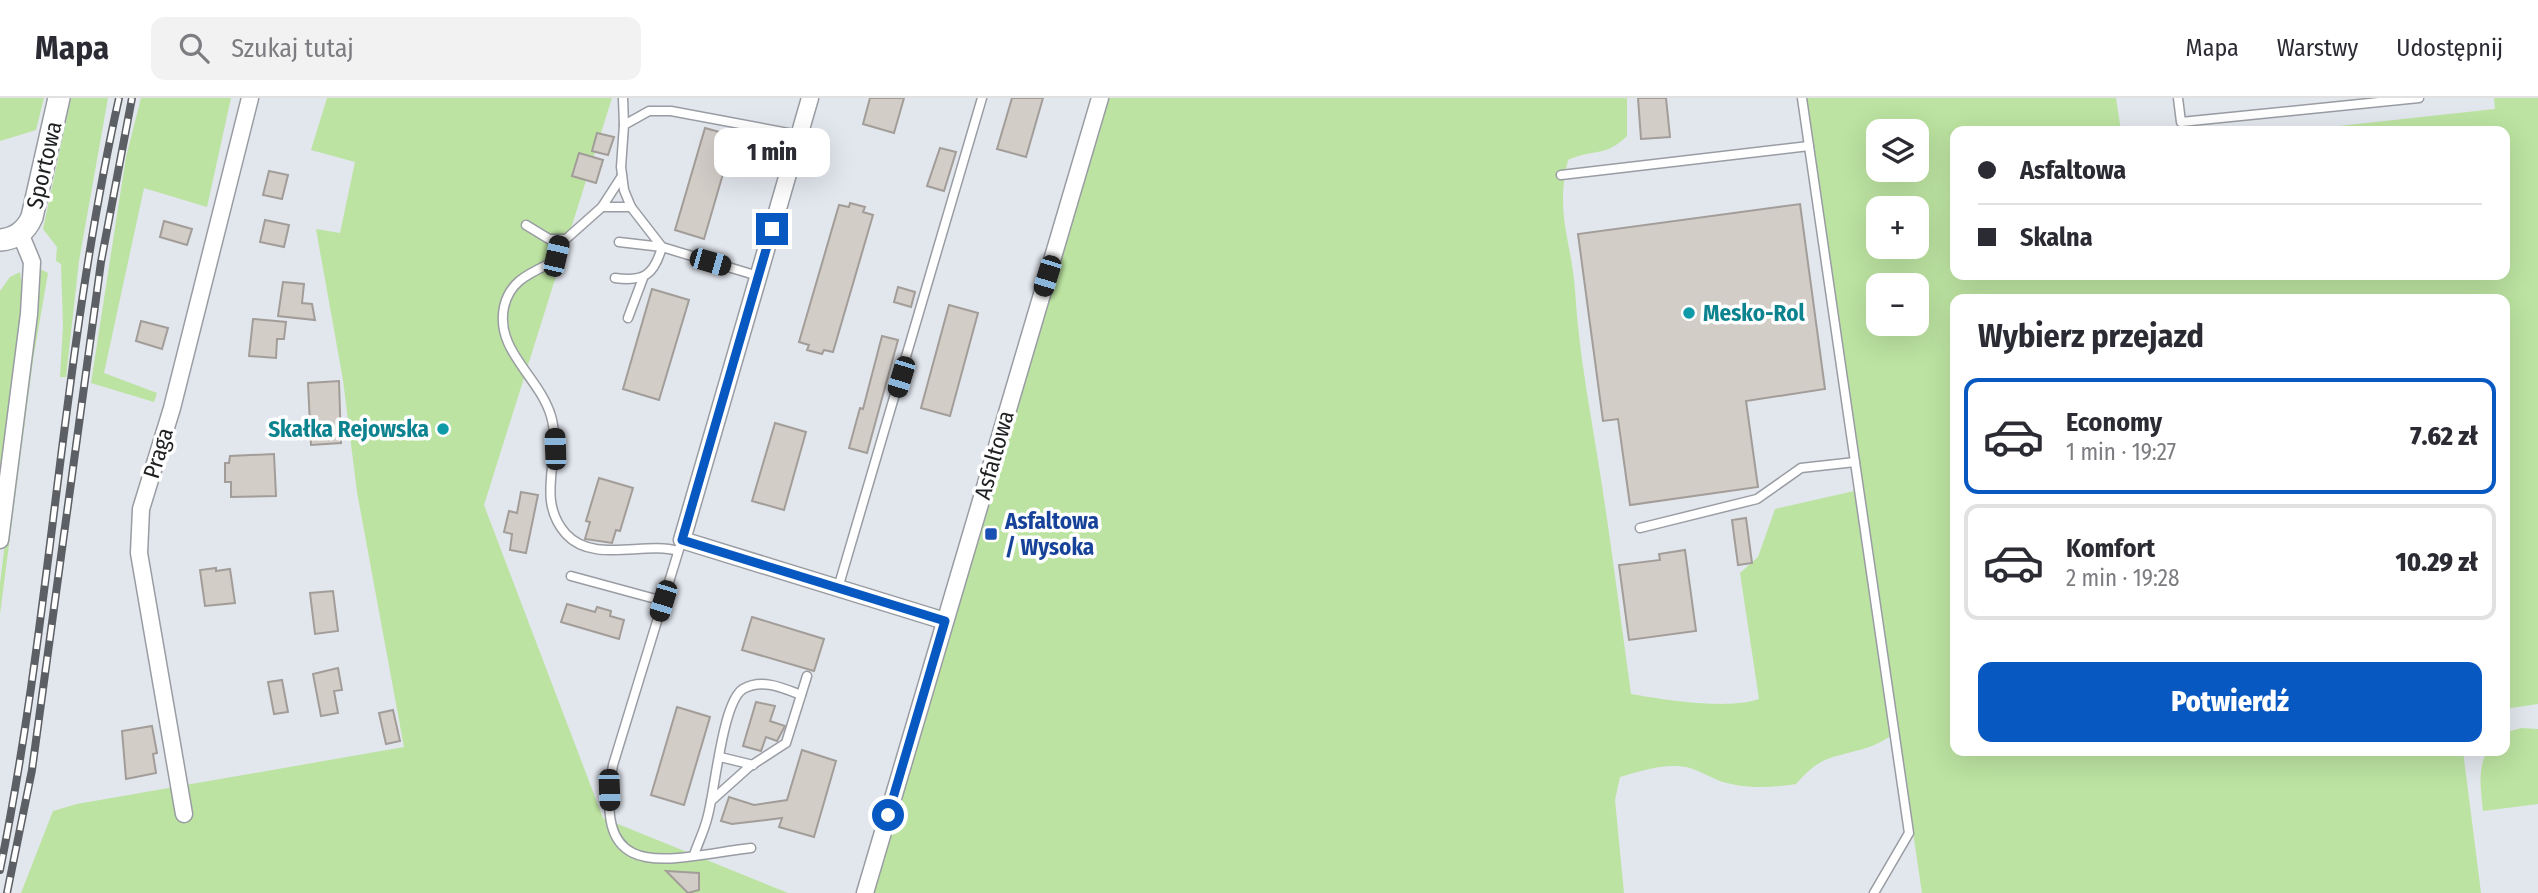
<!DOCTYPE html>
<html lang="pl">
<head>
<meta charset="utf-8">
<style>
	body { margin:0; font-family:"Fira Sans Condensed",sans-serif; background:#f2f2f3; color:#2b2b33; height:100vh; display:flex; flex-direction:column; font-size:26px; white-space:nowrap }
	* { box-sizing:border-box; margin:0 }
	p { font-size:23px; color:#7c7c81 }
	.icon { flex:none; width:38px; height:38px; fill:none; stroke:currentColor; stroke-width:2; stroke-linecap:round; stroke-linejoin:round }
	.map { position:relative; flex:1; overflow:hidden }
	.sheet { position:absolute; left:1950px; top:196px; width:560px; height:462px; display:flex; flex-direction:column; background:#fff; border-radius:14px; box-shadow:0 7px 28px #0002 }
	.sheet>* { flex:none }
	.hud { position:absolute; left:1950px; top:28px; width:560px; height:154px; border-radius:14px; box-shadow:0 7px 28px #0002; display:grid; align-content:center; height:154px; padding:0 28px; background:#fff }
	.fabs { position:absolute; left:1866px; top:21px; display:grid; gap:14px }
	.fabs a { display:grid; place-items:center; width:63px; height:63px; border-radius:14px; background:#fff; box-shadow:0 7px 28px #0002; font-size:35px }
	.end { position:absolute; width:32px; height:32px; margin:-16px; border:9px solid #0858c2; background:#fff; box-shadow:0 0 0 4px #fff }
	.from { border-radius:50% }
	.bubble { position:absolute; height:49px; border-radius:14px; background:#fff; box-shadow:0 7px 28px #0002; font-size:23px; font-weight:800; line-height:49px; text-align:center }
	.car { position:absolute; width:21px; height:42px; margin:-21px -10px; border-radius:9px; box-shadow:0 0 5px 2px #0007; background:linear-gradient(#222 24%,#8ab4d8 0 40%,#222 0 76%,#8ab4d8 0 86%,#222 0) }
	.hud b { display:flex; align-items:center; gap:24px; height:66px; font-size:26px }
	.hud b+b { border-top:2px solid #e1e1e2 }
	.hud i { width:18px; height:18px; background:#2b2b33 }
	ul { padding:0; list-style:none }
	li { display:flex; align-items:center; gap:21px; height:116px; margin:0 14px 10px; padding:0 14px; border:4px solid #e1e1e2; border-radius:14px }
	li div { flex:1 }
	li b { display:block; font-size:26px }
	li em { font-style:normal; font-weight:800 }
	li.on { border-color:#0858c2 }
	li>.icon { width:63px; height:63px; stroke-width:1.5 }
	h2 { padding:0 28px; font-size:32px; line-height:84px }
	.action { display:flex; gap:14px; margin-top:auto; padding:14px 28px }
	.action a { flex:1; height:80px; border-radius:14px; background:#0858c2; color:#fff; font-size:28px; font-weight:800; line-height:80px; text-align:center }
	header { display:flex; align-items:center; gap:42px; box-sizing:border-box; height:98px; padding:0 35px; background:#fff; border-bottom:2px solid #e1e1e2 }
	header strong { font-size:33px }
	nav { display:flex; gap:38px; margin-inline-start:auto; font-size:24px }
	.search { width:490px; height:63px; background:#f2f2f3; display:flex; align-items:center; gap:18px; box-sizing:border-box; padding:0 24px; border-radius:14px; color:#7c7c81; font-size:26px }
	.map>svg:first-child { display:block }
	.green { fill:#bce3a1; fill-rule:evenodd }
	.building { fill:#d2cdc7; stroke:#a29d98; stroke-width:2 }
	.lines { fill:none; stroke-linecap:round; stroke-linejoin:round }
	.service-casing { stroke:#999da3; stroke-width:11 }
	.minor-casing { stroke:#999da3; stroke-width:19 }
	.tertiary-casing { stroke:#999da3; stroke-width:24 }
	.service { stroke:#fff; stroke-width:8 }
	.minor { stroke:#fff; stroke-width:16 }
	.tertiary { stroke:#fff; stroke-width:21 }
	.rail-casing { stroke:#5c5f63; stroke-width:8 }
	.rail { stroke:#fff; stroke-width:5; stroke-dasharray:16; stroke-linecap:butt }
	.route { stroke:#0858c2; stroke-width:9 }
	.culture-dot { fill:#0f9aa8; stroke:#fff; stroke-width:2.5 }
	.transit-dot { fill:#1a4fb4; stroke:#fff; stroke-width:2.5 }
	.labels { text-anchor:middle; stroke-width:7; stroke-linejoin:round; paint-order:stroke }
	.street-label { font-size:23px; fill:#1d1f21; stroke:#fff }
	.culture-label { font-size:23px; font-weight:bold; fill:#0d838f; stroke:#fff; text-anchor:start }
	.transit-label { font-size:23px; font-weight:bold; fill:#164399; stroke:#fff; text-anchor:start }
</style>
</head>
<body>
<header>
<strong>Mapa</strong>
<div class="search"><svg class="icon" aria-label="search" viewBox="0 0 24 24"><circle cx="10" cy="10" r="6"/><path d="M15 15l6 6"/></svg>Szukaj tutaj</div>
<nav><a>Mapa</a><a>Warstwy</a><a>Udostępnij</a></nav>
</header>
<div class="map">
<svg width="2538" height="795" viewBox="0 0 2538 795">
	<rect width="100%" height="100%" fill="#e2e6ed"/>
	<g class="green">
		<polygon points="0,0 44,0 36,32 0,43"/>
		<polygon points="71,0 108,0 79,163 66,279 60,279 63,228 61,166 56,163 57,149 43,131"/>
		<polygon points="141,0 231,0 207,109 144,90 104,275 157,295 154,304 91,285 126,59"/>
		<polygon points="327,0 612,0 484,407 603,720 788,795 21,795 53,713 77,706 404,649 357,394 343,282 316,131 340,135 355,64 311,52"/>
		<path d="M1096,0H1627V38C1605,60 1594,50 1568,62C1555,117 1571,140 1575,192C1579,258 1591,316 1601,381C1612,452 1621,524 1631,596C1665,602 1728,612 1759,601L1740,475L1758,459L1775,411L1863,391L1806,0H2116L2121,33H1955V177H2504V33H2293L2495,11L2494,0H2538V606L2504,611V201H1955V653H2463L2481,795H1922L1898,633C1889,639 1879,646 1869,649C1833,661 1823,655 1796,686C1771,690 1744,691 1720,683C1710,679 1700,673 1690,670C1667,664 1641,673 1620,679L1615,702L1624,795H861ZM1878,33H1916V72H1878ZM1878,110H1916V149H1878ZM1878,187H1916V226H1878Z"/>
		<polygon points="38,170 48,175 33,262 0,516 0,486"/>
		<polygon points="20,174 23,196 0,386 0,193 10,179"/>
		<path d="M2521,630L2538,631V706L2483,713C2481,691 2477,673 2487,653H2504V635Z"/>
	</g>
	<g class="building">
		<polygon points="870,0 904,0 894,35 863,26"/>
		<polygon points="1012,0 1043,0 1026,59 997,51"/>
		<polygon points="1638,0 1666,0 1670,39 1641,41"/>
		<polygon points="705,30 734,38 704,141 675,132"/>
		<polygon points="597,35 614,39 608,57 592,53"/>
		<polygon points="940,50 956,54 944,93 927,88"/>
		<polygon points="579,55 603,62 596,85 572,78"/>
		<polygon points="269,73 288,77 282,101 263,97"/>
		<polygon points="850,105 865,109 863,114 873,117 833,254 824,252 822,256 807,252 809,247 799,244 839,107 849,109"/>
		<polygon points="1800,106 1825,291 1746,303 1758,389 1630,407 1618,321 1603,323 1578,136"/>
		<polygon points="265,122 289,127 284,149 260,144"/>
		<polygon points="164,123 192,131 187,147 160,139"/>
		<polygon points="283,184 304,186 302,205 312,206 315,222 278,218"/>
		<polygon points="898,189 915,194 911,209 894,204"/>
		<polygon points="652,191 689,202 659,302 623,291"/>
		<polygon points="949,207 978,215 950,318 921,310"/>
		<polygon points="253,221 286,224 284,241 277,241 276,260 249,258"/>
		<polygon points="141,223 168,230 162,251 136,243"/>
		<polygon points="882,238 898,242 867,355 849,350 860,310 863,311"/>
		<polygon points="339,283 341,345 311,347 308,285"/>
		<polygon points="775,325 806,334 784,412 752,403"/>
		<polygon points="274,356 276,398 231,399 231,384 225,384 225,365 229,365 230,358"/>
		<polygon points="599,380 633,390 620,433 616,432 612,445 585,441 590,424 586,423"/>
		<polygon points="521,394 538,397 526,455 510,452 512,436 504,434 509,413 517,415"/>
		<polygon points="1746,420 1752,465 1738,467 1732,422"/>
		<polygon points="1685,452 1696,533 1629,542 1619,467 1660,462 1659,456"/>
		<polygon points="216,470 216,473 230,471 235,505 205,508 200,472"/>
		<polygon points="333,493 338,533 315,536 310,495"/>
		<polygon points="567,506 595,514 597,509 611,513 610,518 624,522 619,541 561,524"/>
		<polygon points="752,519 824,541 814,573 742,552"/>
		<polygon points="338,570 342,592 334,593 338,615 321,618 313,576"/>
		<polygon points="282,582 288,614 274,616 268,584"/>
		<polygon points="756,604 775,608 770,623 785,628 777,643 766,639 761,653 743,648"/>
		<polygon points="677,609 710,619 684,707 651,697"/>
		<polygon points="393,612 400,643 386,646 379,615"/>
		<polygon points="152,628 157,655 153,656 156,675 126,681 122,633"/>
		<polygon points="802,652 836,663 814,739 779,729 782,720 732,726 721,723 729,699 754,707 787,702"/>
		<polygon points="666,773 699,775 699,792 688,795"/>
	</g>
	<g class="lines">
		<defs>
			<g id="service">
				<polyline points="623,0 624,27"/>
				<polyline points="1802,0 1909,735 1874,795"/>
				<polyline points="2178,0 2181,24 2419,0"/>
				<polyline points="1561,77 1809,48"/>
				<polyline points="602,109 631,109"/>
				<polyline points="526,127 549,141 566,141 602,109 622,78"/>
				<path d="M559,144L553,164C531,175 510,182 504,209C495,253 539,278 551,318C563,359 534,400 566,436C593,466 645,443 678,453"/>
				<polyline points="758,178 662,149 631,109 624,92 621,69 624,27 649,13 671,13 799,37"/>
				<path d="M615,180C644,184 654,177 662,149L619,144"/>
				<polyline points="628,220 643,180"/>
				<polyline points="1640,430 1757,401 1801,370 1855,364"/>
				<path d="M680,448L613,667C591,790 668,760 751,750"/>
				<polyline points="571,478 663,503"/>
				<polyline points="838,490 982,0"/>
				<polyline points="720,659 753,667"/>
				<polyline points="711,703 749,669 786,645 807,578"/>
				<path d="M694,757C698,745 704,733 707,721C715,695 722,604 743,591C762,580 783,590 801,597"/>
			</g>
			<g id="minor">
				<polyline points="810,0 682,442 945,523"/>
				<polyline points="0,442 29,216 32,164 20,135"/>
				<polyline points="184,716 139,455 141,411 172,310 250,0"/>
				<polyline points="865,795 1100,0"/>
			</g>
			<path id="tertiary" d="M0,142C15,141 26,133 32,119L59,0"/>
		</defs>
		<use href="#service" class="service-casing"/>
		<use href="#minor" class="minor-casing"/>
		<use href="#tertiary" class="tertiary-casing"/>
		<use href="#service" class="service"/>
		<use href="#minor" class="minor"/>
		<use href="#tertiary" class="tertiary"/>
		<defs>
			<g id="rail">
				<path d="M0,772C52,516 62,254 119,0"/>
				<polyline points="7,795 32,672 101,164 132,0"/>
			</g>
		</defs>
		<use href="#rail" class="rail-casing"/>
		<use href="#rail" class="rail"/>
	</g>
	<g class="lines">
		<polyline class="route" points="772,131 682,442 945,523 888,717"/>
	</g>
	<g class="culture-dot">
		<circle cx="1689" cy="215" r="7"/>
		<circle cx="443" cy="331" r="7"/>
	</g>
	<rect class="transit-dot" x="984" y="429" width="14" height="14" rx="3.5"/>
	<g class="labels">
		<g class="street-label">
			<text transform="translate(44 67) rotate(-77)" y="8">Sportowa</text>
			<text transform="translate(158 355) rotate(-73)" y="8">Praga</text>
			<text transform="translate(994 357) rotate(-74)" y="8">Asfaltowa</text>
		</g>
		<g class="culture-label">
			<text x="1703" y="223">Mesko-Rol</text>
			<text x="429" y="339" text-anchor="end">Skałka Rejowska</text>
		</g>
		<g class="transit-label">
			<text x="1005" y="431">Asfaltowa<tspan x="1005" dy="26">/ Wysoka</tspan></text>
		</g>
	</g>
</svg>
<div class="fabs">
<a><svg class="icon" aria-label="layers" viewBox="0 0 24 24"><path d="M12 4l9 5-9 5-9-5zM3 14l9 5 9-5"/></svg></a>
<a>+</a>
<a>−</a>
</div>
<i class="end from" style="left:888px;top:717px"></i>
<i class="end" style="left:772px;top:131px"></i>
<div class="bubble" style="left:714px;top:30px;width:116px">1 min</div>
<i class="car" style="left:556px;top:158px;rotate:13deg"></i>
<i class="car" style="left:710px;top:164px;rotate:106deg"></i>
<i class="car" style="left:1047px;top:178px;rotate:197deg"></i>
<i class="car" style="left:901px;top:279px;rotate:197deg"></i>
<i class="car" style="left:555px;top:351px;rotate:358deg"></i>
<i class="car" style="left:663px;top:503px;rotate:197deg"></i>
<i class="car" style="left:609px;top:692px;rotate:178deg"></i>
<div class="hud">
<b><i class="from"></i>Asfaltowa</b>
<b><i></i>Skalna</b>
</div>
<section class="sheet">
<h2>Wybierz przejazd</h2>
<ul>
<li class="on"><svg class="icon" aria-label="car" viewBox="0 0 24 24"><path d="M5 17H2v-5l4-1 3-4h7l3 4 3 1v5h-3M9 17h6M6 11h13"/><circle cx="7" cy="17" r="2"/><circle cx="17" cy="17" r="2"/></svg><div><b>Economy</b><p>1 min · 19:27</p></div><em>7.62 zł</em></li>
<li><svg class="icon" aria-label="car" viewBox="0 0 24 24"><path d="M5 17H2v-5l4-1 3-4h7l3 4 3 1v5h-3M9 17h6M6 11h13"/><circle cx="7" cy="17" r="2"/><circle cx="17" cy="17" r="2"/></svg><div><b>Komfort</b><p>2 min · 19:28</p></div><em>10.29 zł</em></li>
</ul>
<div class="action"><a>Potwierdź</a></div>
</section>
</div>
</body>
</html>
